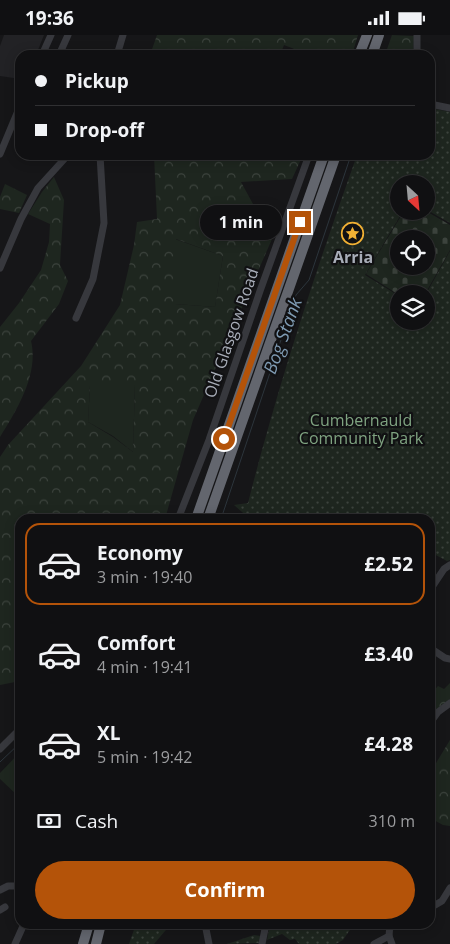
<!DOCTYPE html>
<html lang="en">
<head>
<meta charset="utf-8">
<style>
	body { margin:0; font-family:"Open Sans",sans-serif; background:#1e1e20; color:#f1f3f6; height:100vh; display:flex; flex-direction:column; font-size:19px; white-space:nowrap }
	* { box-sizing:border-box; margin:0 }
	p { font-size:16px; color:#9c9d9f }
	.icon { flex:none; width:28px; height:28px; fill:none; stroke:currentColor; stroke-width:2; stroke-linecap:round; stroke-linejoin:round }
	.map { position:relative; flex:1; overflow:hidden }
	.side { position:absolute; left:15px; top:479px; width:420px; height:415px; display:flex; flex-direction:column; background:#101012; border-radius:15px; box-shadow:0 2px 12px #0003,0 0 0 1px #303032 }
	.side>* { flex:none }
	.guide { position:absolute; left:15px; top:15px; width:420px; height:110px; border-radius:15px; box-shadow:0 2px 12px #0003,0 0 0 1px #303032; display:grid; align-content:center; height:110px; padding:0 20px; background:#101012 }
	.needle { width:32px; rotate:154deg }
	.fabs { position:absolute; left:390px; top:140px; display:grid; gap:10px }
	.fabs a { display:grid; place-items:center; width:45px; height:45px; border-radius:50%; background:#101012; box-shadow:0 2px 12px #0003,0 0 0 1px #303032; font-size:25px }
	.end { position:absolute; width:22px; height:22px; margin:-11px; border:6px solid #b45309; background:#fff; box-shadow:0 0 0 2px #fff }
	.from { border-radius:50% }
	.bubble { position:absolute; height:35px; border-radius:18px; background:#101012; box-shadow:0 2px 12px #0003,0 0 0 1px #303032; font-size:16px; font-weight:700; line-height:35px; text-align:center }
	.guide b { display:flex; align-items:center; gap:18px; height:48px; font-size:19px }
	.guide b+b { border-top:1px solid #303032 }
	.guide i { width:12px; height:12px; background:#f1f3f6 }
	ul { padding:9px 0 0; list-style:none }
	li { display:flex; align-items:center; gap:15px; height:82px; margin:0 10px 8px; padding:0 10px; border:2px solid transparent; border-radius:15px }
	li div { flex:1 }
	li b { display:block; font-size:19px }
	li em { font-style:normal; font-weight:700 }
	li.on { border-color:#b45309 }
	li>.icon { width:45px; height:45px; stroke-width:1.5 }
	.pay { display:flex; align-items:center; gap:12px; height:55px; padding:0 20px; font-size:19px }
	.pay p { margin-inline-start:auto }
	.primary-button { display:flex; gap:10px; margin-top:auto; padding:10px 20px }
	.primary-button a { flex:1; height:58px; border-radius:30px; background:#b45309; color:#fff; font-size:20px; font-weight:700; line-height:58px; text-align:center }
	.status { display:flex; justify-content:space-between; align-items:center; height:35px; padding:0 25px; background:#101012; direction:ltr }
	.status svg { height:14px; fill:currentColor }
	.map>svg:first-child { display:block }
	.built { fill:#222225 }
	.grass { fill:#1e261f }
	.forest { fill:url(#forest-crowns); fill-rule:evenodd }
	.cemetery { fill:url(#cemetery-stones); fill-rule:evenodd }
	.park { fill:url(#park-dots) }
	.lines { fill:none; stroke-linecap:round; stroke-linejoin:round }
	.stream { stroke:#2c353c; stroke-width:1 }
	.minor { stroke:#37383d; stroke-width:7 }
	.highway { stroke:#63666e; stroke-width:10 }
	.route { stroke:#b45309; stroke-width:6 }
	.labels { text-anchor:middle; stroke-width:4.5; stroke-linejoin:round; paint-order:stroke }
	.poi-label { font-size:16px; font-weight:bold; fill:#a8adb8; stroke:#111113 }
	.street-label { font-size:16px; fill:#a8adb8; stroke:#111113 }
	.park-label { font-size:16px; fill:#7fa381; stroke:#111113 }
	.water-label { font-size:18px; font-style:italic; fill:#7f9bb3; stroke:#111113 }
</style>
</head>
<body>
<div class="status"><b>19:36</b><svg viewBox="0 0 49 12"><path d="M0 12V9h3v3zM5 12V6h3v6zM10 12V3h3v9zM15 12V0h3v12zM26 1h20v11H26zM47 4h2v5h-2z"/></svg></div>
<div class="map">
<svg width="450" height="909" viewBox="0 0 450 909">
	<defs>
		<pattern id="forest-crowns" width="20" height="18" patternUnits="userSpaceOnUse" patternTransform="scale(1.25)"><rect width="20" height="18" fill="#1e261f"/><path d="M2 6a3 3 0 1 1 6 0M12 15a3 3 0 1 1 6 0" fill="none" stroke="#3c433d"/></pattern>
		<pattern id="cemetery-stones" width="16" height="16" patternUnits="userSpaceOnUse" patternTransform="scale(1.25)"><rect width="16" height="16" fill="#1e261f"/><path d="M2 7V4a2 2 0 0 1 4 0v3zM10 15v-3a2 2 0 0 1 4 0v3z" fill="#3c433d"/></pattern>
		<pattern id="park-dots" width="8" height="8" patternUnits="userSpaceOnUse" patternTransform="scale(1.25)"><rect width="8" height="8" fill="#1e261f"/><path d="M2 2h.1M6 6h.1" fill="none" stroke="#3c433d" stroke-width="1.8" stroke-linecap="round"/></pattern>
	</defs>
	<rect width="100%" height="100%" fill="#161618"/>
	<polygon class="built" points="4,0 44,0 36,20 20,20 20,44 0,41 0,11"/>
	<g class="grass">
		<polygon points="175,204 223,221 215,272 175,269"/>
		<polygon points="90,350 135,350 133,417 113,401 88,387"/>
		<polygon points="20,717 20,763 0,744 0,738"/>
	</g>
	<g class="forest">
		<polygon points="157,0 358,0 352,20 310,20 284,10 280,20 150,20"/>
		<polygon points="392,0 414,1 413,20 385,20"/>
		<path d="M154,120H303L292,144L241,147L272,204L193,385L165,484H20V646L0,650V422L8,410L81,331L120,270L134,210L137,187L157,184ZM176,204L223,221L215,272L175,269ZM90,350H135L133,417L113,402L88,387Z"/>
		<path d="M54,142L64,165L60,230L68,246L59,269L31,306C39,339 17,375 0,402V292L19,268L41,235L49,207L50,189L28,179L42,157Z"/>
		<polygon points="5,149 27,160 19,178 0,174 0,162"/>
		<polygon points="450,648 450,664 436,675 430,684 430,660 438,651 444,654"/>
		<polygon points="450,705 450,791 443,790 430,783 430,738"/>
	</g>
	<path class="cemetery" d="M404,176H426L450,190V215L425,259L399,260L366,239ZM399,204H426V231H399Z"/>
	<g class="park">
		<path d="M430,73L450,77V188L427,175L426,149H422L421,145L399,149V176H403L365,240L399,261V286H426V259L450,216V525L447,526L430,517V484H250L234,470L248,468C278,350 316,235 357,120H430Z"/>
		<polygon points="136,889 171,889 154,909 129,909"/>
		<polygon points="291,889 354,889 343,905 336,909 299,909 295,904 290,905 282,899 267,905 269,895"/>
		<polygon points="254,900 261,901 259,908 227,909"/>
	</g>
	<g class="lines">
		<g class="stream">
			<polyline points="221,484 296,260 309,245 351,120"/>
			<polyline points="0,727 20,708"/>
		</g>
		<g class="minor">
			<polyline points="42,20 51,0"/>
			<polyline points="59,20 68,0"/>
			<polyline points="117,20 123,0"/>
			<polyline points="417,20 417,0"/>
			<polyline points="430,69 450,73"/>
			<polyline points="0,119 20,71"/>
			<polyline points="0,233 21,184 38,153 68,120"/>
			<polyline points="76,283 93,244 104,188 100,120"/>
			<polyline points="178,484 209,405 260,256 309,120"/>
			<polyline points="430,555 444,534 450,530"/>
			<polyline points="430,613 445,623 450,624"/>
			<polyline points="430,688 438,677 450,668"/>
			<polyline points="0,714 20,694"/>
			<polyline points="18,804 20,808"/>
			<polyline points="430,809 431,813 430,817"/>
			<polyline points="0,855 8,851 20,851"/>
			<polyline points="430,873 442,866 450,853"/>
			<polyline points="0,875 5,872"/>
			<polyline points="205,889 209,909"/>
			<polyline points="390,889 389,901 392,909"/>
			<polyline points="15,909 24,889"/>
			<polyline points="262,909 266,889"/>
			<polyline points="374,909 389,901"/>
		</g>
		<g class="highway">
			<polyline points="359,20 367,0"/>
			<polyline points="372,20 379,0"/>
			<polyline points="196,484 324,120"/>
			<polyline points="208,484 336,120"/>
			<polyline points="83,909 89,889"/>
			<polyline points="96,909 101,889"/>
		</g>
	</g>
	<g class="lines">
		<polyline class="route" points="224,404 300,187"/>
	</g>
	<defs>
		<symbol id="sight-ring" viewBox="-11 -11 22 22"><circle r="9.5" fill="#111113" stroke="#f2b134" stroke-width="1.5"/><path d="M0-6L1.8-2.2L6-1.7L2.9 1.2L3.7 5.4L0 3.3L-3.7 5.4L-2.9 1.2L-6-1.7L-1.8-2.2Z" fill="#f2b134"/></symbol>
	</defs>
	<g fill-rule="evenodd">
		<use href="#sight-ring" x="340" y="186" width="25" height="25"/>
	</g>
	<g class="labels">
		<g class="poi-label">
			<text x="353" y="228">Arria</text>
		</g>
		<g class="street-label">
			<text transform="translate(231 298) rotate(-71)" y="6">Old Glasgow Road</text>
		</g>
		<g class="park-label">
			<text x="361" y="391">Cumbernauld<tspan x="361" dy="18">Community Park</tspan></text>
		</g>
		<g class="water-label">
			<text transform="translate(283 301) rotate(-70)" y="6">Bog Stank</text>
		</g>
	</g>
</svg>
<div class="fabs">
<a><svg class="needle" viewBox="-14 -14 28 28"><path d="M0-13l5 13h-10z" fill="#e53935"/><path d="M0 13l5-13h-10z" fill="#9c9d9f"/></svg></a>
<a><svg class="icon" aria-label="locate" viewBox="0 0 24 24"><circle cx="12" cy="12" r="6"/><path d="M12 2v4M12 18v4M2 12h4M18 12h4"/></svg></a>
<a><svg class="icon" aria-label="layers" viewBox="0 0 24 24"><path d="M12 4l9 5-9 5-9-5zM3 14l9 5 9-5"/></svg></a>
</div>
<i class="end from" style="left:224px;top:404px"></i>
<i class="end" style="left:300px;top:187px"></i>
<div class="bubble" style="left:200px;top:170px;width:82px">1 min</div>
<div class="guide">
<b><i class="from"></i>Pickup</b>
<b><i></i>Drop-off</b>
</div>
<section class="side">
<ul>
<li class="on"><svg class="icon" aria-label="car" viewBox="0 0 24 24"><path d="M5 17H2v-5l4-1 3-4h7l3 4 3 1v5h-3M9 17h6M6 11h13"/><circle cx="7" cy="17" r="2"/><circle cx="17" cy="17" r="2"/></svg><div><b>Economy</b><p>3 min · 19:40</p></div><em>£2.52</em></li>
<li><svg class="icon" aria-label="car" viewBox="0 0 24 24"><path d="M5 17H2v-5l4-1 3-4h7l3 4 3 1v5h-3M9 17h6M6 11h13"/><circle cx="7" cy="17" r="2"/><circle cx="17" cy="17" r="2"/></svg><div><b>Comfort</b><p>4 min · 19:41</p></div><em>£3.40</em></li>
<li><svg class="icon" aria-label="car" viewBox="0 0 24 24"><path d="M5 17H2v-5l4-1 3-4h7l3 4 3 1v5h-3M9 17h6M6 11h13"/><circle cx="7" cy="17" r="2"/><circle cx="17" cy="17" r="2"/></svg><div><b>XL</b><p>5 min · 19:42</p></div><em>£4.28</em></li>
</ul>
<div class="pay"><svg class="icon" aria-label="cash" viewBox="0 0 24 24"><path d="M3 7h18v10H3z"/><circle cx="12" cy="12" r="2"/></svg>Cash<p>310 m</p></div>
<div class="primary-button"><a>Confirm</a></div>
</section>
</div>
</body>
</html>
